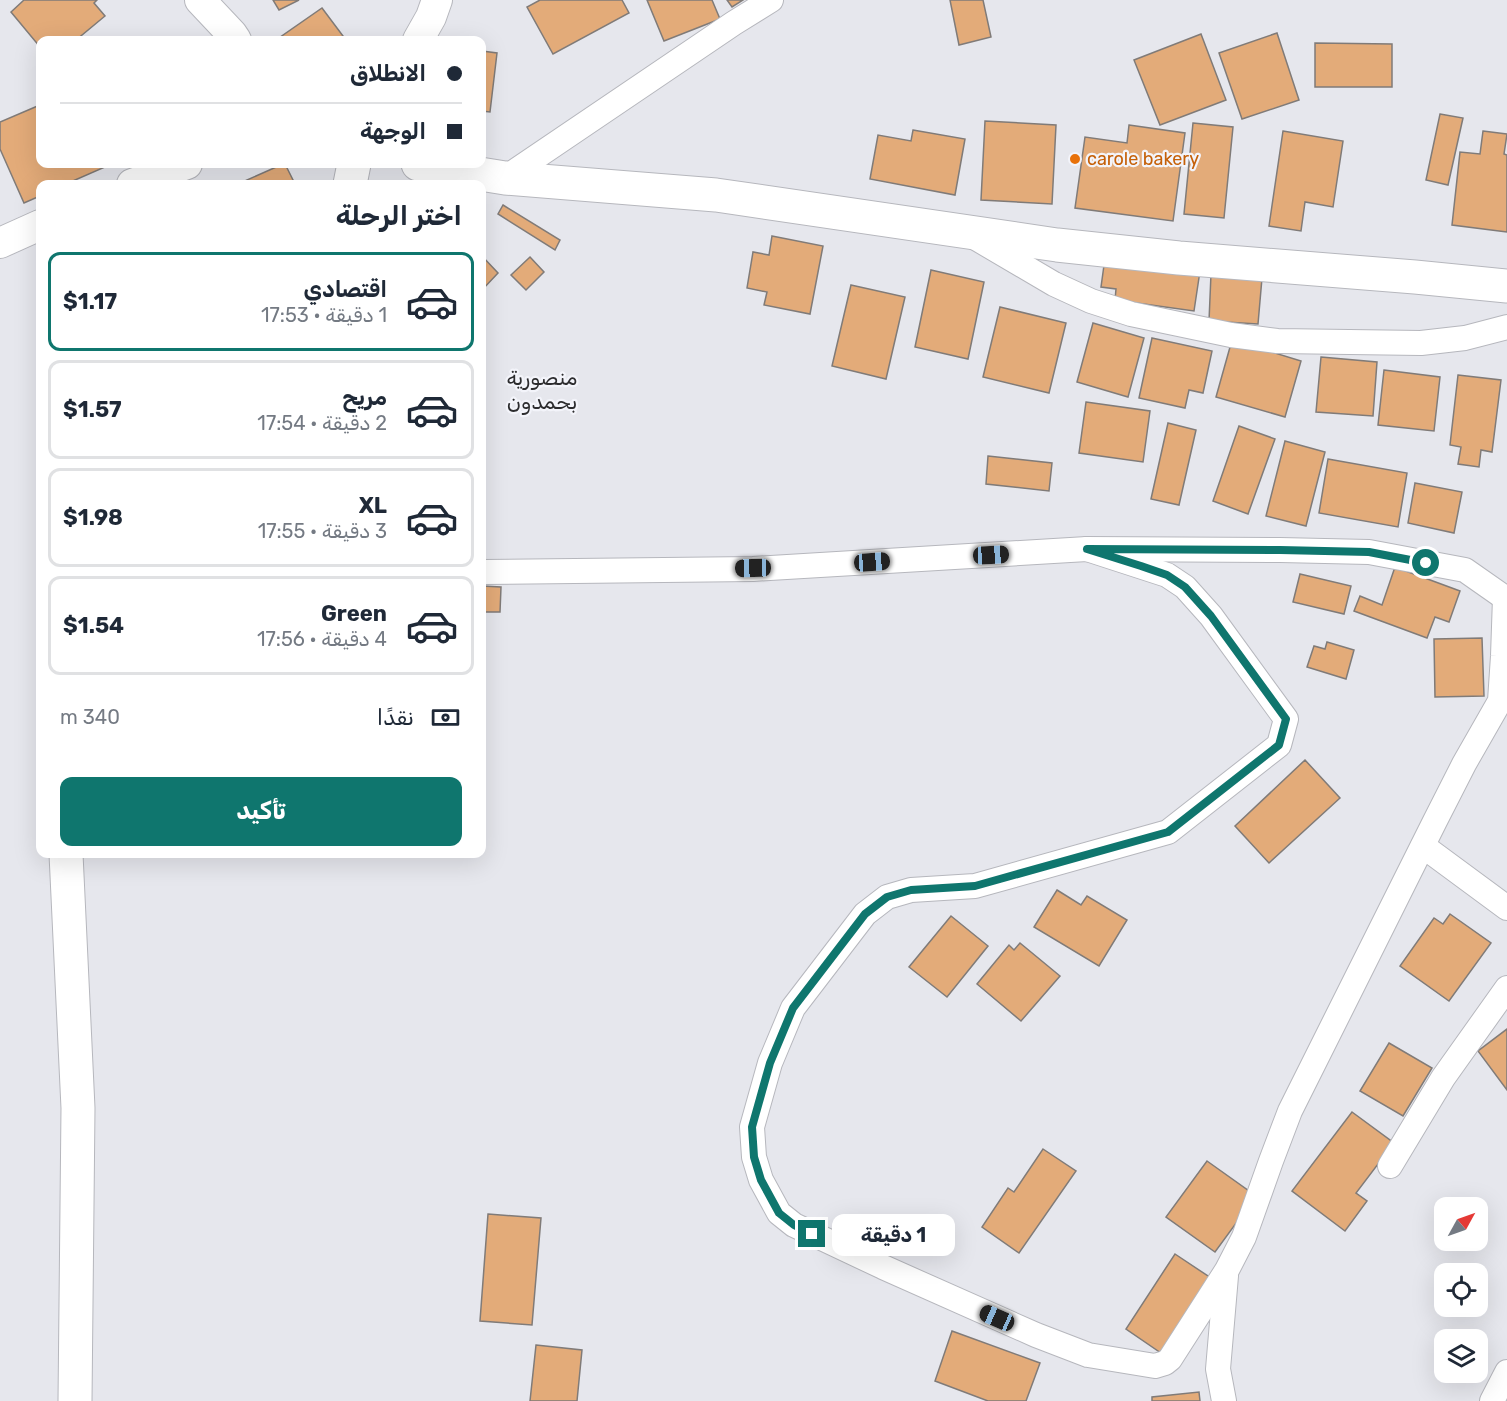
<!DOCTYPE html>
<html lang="ar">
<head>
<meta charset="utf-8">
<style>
	body { margin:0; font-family:Rubik,"Noto Naskh Arabic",sans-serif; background:#f6f6f7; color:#1f2937; direction:rtl; height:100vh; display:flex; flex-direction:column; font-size:22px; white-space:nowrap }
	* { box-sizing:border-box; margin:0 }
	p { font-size:20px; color:#747a83 }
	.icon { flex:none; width:33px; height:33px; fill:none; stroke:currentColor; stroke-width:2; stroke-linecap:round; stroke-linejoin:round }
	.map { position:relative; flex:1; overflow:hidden; direction:ltr }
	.sheet { position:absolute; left:36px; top:180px; width:450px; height:678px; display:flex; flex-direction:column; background:#fff; border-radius:12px; box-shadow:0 6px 24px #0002; direction:rtl }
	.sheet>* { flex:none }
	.hud { position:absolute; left:36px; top:36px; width:450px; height:132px; border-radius:12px; box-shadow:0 6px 24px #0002; direction:rtl; display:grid; align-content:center; height:132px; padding:0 24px; background:#fff }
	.needle { width:39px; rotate:50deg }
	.controls { position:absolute; left:1434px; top:1197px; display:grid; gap:12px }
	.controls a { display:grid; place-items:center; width:54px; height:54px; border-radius:12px; background:#fff; box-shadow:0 6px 24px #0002; font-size:30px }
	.end { position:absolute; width:27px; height:27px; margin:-14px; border:8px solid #0f766e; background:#fff; box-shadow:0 0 0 3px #fff }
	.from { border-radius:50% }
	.bubble { position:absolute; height:42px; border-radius:12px; background:#fff; box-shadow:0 6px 24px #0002; font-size:20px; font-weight:700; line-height:42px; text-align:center; direction:rtl }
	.car { position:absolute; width:18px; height:36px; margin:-18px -9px; border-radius:8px; box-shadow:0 0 4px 2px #0007; background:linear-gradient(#222 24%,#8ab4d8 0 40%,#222 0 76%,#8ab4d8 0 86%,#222 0) }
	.hud b { display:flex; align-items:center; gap:21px; height:57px; font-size:22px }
	.hud b+b { border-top:2px solid #e0e1e3 }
	.hud i { width:15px; height:15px; background:#1f2937 }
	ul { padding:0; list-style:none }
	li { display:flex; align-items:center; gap:18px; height:99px; margin:0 12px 9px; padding:0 12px; border:3px solid #e0e1e3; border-radius:12px }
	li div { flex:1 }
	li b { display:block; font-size:22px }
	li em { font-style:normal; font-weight:700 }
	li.active { border-color:#0f766e }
	li>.icon { width:54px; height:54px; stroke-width:1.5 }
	h2 { padding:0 24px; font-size:27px; line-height:72px }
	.pay { display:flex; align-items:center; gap:15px; height:66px; padding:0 24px; font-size:22px }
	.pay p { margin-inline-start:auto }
	.cta { display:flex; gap:12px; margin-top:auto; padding:12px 24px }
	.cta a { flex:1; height:69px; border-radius:12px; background:#0f766e; color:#fff; font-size:24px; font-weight:700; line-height:69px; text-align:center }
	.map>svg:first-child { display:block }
	.building { fill:#e3ab79; stroke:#807b78; stroke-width:1.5 }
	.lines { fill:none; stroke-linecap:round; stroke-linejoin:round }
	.minor-casing { stroke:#b6b7bd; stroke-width:26 }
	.tertiary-casing { stroke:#b6b7bd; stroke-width:32 }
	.secondary-casing { stroke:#b6b7bd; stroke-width:35 }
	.minor { stroke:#fff; stroke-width:24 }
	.tertiary { stroke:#fff; stroke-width:30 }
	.secondary { stroke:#fff; stroke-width:33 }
	.route { stroke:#0f766e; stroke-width:8 }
	.food-dot { fill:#e8710a; stroke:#f3f4fa; stroke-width:2 }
	.labels { text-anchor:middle; stroke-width:4.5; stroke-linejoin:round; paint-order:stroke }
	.food-label { font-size:18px; fill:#c56008; stroke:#f3f4fa; text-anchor:start }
	.quarter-label { font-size:21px; fill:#2c2c2e; stroke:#f3f4fa }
</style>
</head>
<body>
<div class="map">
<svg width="1507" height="1401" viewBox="0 0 1507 1401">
	<rect width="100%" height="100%" fill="#e6e7ed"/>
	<g class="building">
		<polygon points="24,0 97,0 94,3 105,16 76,40 40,40 40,47 11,12"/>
		<polygon points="273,0 299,0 279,10"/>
		<polygon points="540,0 622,0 629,13 553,54 527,7"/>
		<polygon points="647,0 712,0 720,19 664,41"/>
		<polygon points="727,0 743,0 732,7"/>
		<polygon points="950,0 983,0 991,37 959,45"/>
		<polygon points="322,8 346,40 276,40"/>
		<polygon points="1277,33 1299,100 1242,119 1219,53"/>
		<polygon points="1201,34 1226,100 1160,125 1134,60"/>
		<polygon points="1315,43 1392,44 1392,87 1315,87"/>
		<polygon points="482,51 497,53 490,112 482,111"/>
		<polygon points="40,105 40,164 103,164 105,167 66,184 40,184 40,196 24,203 0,149 0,122"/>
		<polygon points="1440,114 1463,118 1448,185 1426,180"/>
		<polygon points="985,121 1056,125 1052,204 981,200"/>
		<polygon points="1193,123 1233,127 1224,218 1184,214"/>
		<polygon points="1129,125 1185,133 1173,221 1075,208 1085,137 1127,143"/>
		<polygon points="913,130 965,139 955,195 870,179 878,135 911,141"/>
		<polygon points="1283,131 1343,141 1333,207 1305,202 1301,231 1269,226"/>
		<polygon points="1483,131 1507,134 1504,154 1507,155 1507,232 1452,225 1460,152 1480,154"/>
		<polygon points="283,164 285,164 295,184 238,184"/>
		<polygon points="503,205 560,240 555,250 498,214"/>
		<polygon points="772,236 823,246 810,314 764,305 767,292 747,288 753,252 769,255"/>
		<polygon points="482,256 498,273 483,289 482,288"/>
		<polygon points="530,257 544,272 526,290 511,275"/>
		<polygon points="1105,258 1200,271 1194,311 1115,300 1116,289 1101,287"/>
		<polygon points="931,270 984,282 968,359 915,347"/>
		<polygon points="1211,274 1262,278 1258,324 1209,321"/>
		<polygon points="851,285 905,297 886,379 832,366"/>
		<polygon points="1000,307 1066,323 1049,393 983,377"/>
		<polygon points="1093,323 1144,338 1128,397 1077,382"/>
		<polygon points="1152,338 1212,351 1203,393 1189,390 1185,408 1139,398"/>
		<polygon points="1232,340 1301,361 1285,417 1216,397"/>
		<polygon points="1321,357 1377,362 1373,416 1316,412"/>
		<polygon points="1384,370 1440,377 1434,431 1378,425"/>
		<polygon points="1458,375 1501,380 1492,452 1481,450 1479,467 1458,464 1461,447 1450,445"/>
		<polygon points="1086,402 1150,411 1143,462 1079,453"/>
		<polygon points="1168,423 1196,430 1179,505 1151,499"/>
		<polygon points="1239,426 1275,439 1248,514 1213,501"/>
		<polygon points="1285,441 1325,452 1306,526 1266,516"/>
		<polygon points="988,456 1052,463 1049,491 986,484"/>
		<polygon points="1328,459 1407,473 1398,527 1319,513"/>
		<polygon points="1415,483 1462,492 1454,533 1408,523"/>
		<polygon points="1395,567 1460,591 1449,622 1435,617 1427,638 1354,611 1360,596 1382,605"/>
		<polygon points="1300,574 1351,586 1344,614 1293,602"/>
		<polygon points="482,586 501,587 500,612 482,612"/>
		<polygon points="1482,638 1484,696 1435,697 1434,639"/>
		<polygon points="1327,642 1354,650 1346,679 1307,667 1314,646 1325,649"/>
		<polygon points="1305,760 1340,798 1269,863 1235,826"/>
		<polygon points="1057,890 1081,905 1087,896 1127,920 1099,966 1034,927"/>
		<polygon points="1450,914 1491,943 1449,1001 1400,966 1434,918 1443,924"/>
		<polygon points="951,916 988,946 947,997 909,967"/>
		<polygon points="1020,943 1060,976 1021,1021 977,984 1009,945 1014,950"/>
		<polygon points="1507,1029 1507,1090 1478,1051"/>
		<polygon points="1389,1043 1432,1068 1403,1116 1360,1091"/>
		<polygon points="1352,1112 1394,1143 1356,1193 1367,1201 1345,1231 1292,1191"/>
		<polygon points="1043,1149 1076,1171 1019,1253 982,1227 1008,1188 1014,1192"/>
		<polygon points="1207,1161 1256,1196 1215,1252 1166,1217"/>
		<polygon points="488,1214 541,1218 532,1325 480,1321"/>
		<polygon points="1175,1254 1211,1278 1161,1353 1126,1329"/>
		<polygon points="952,1331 1040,1363 1026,1401 988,1401 935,1381"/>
		<polygon points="536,1345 582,1350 577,1401 530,1401"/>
		<polygon points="1199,1392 1200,1401 1152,1401 1152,1397"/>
	</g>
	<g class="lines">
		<defs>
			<g id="minor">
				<polyline points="505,178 734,23 771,0"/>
				<polyline points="974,237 1054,284 1091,301 1131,314 1231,335 1277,341 1421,343 1465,338 1507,327"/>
				<polyline points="1087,549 1167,575 1185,587 1211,616 1286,719 1279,745 1168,832 975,886 911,890 887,897 865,914 793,1008 770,1063 752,1127 754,1157 761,1180 779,1213 794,1225 883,1267 1036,1335 1088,1355 1155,1366 1165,1363 1170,1359 1227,1270 1244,1237 1271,1161 1290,1111 1435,821 1464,764 1500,701 1503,656 1505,598"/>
				<polyline points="482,572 753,569 1087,549 1280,550 1369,552 1465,570 1505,598 1507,597"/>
				<polyline points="1423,846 1507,908"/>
				<polyline points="1390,1166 1443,1078 1507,988"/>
				<polyline points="1224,1401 1218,1369 1226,1276"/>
				<polyline points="1492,1401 1507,1372"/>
			</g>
			<g id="tertiary">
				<polyline points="200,0 232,34 236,40"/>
				<polyline points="418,40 431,17 437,0"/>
				<polyline points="132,184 187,164"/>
				<polyline points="0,243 40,225"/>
			</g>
			<g id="secondary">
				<polyline points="418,164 505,178 716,195 1057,245 1179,258 1415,277 1507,286"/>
				<polyline points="350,184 354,164"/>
				<polyline points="66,854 78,1108 75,1401"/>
			</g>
		</defs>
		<use href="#minor" class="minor-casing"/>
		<use href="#tertiary" class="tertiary-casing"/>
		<use href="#secondary" class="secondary-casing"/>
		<use href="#minor" class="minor"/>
		<use href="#tertiary" class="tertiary"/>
		<use href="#secondary" class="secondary"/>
	</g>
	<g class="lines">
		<polyline class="route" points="812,1234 794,1225 779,1213 761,1180 754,1157 752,1127 770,1063 793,1008 865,914 887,897 911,890 975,886 1168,832 1279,745 1286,719 1211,616 1185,587 1167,575 1141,566 1087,549 1280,550 1369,552 1426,563"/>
	</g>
	<circle class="food-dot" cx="1075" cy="159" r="6"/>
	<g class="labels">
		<g class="food-label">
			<text x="1087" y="165">carole bakery</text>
		</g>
		<g class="quarter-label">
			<text x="542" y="385">منصورية<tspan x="542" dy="24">بحمدون</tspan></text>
		</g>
	</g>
</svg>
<div class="controls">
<a><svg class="needle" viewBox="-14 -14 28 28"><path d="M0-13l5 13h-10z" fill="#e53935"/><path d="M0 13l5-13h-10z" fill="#747a83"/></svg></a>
<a><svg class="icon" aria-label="locate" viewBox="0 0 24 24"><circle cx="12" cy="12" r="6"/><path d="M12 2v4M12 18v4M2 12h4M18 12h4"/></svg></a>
<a><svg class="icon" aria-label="layers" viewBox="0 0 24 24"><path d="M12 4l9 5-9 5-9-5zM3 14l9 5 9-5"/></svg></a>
</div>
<i class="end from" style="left:1426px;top:563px"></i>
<i class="end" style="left:812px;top:1234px"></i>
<div class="bubble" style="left:832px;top:1214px;width:123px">1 دقيقة</div>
<i class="car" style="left:991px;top:555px;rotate:87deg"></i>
<i class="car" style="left:872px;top:562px;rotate:86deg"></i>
<i class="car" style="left:753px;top:568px;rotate:269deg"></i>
<i class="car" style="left:997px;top:1318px;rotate:294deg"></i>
<div class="hud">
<b><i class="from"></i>الانطلاق</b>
<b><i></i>الوجهة</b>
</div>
<section class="sheet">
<h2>اختر الرحلة</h2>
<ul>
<li class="active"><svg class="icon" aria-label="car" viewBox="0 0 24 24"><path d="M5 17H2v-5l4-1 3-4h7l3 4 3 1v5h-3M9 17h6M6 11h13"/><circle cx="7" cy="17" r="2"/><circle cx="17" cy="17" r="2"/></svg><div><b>اقتصادي</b><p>1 دقيقة · 17:53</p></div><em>$1.17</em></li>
<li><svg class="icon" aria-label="car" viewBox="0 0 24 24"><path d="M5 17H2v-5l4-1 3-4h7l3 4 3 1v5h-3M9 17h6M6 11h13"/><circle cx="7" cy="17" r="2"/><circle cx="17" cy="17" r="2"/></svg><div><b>مريح</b><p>2 دقيقة · 17:54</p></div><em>$1.57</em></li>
<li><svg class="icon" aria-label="car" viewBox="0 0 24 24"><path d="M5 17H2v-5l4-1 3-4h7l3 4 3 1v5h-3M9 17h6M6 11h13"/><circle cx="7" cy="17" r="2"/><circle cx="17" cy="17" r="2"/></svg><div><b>XL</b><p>3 دقيقة · 17:55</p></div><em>$1.98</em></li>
<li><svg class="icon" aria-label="car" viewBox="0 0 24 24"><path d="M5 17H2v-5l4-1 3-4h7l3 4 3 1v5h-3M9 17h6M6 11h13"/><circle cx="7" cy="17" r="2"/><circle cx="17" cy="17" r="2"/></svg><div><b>Green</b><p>4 دقيقة · 17:56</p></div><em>$1.54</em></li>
</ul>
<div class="pay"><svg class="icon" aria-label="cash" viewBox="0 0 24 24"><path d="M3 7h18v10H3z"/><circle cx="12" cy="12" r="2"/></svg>نقدًا<p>340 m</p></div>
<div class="cta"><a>تأكيد</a></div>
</section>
</div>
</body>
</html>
